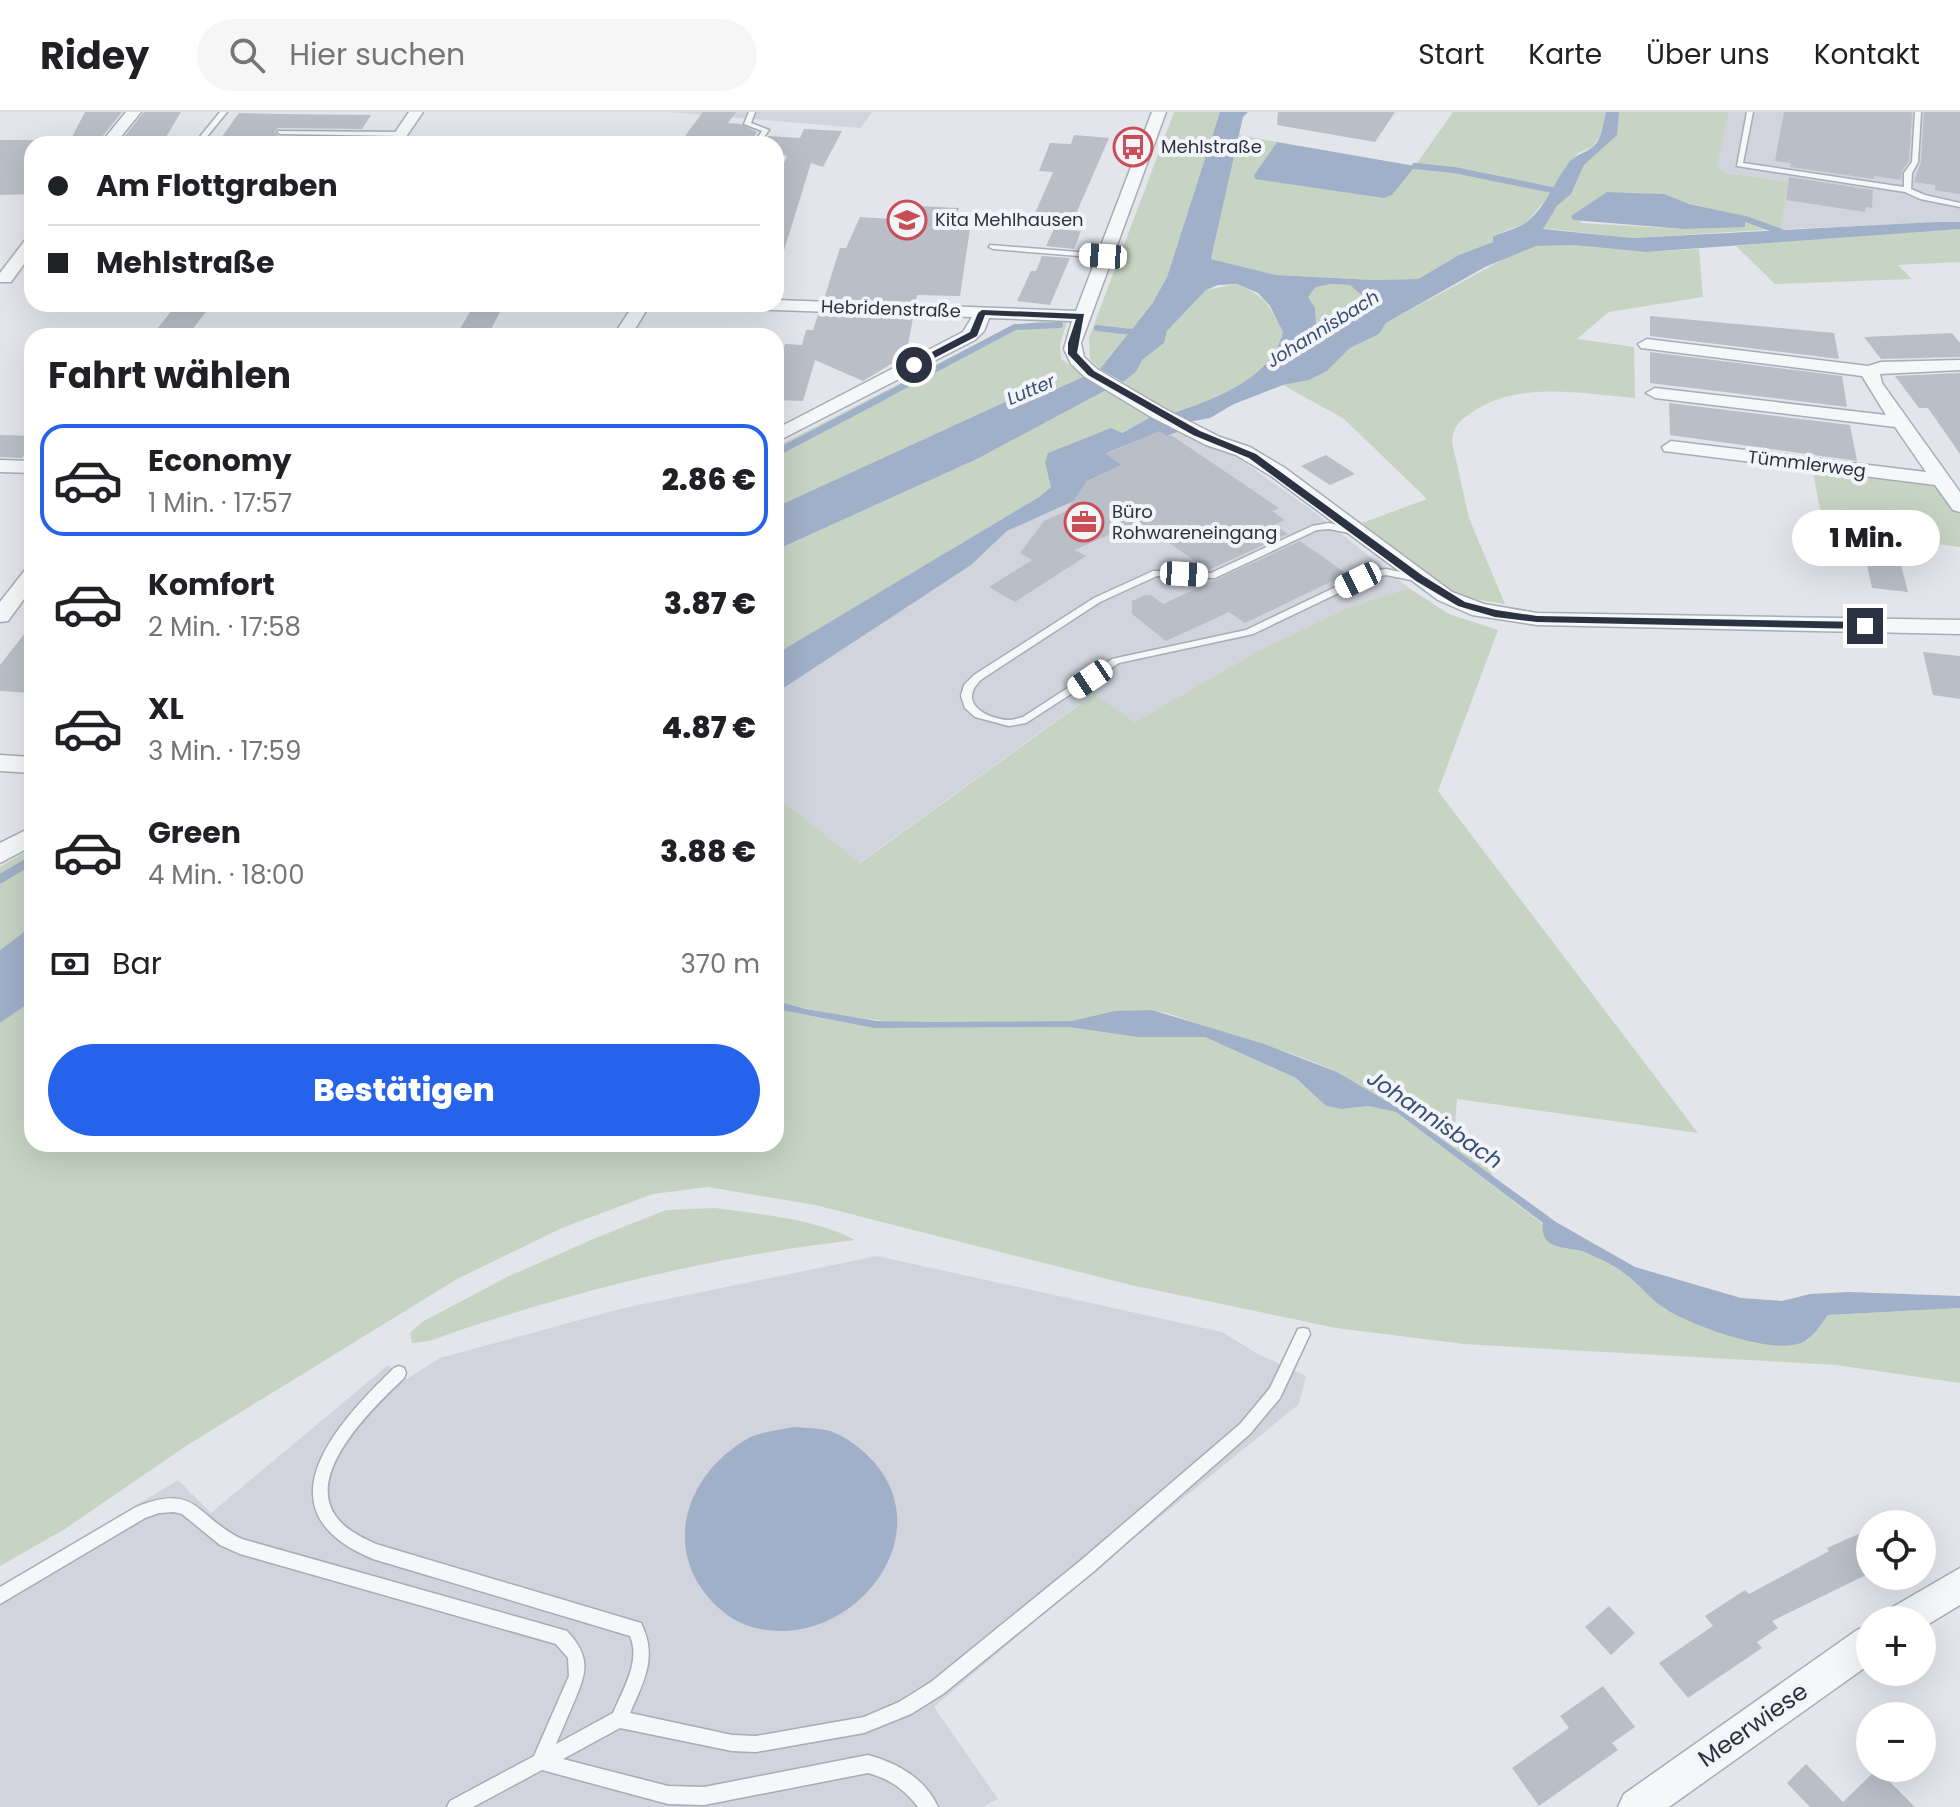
<!DOCTYPE html>
<html lang="de">
<head>
<meta charset="utf-8">
<style>
	body { margin:0; font-family:Poppins,sans-serif; background:#f6f6f6; color:#202124; height:100vh; display:flex; flex-direction:column; font-size:30px; white-space:nowrap }
	* { box-sizing:border-box; margin:0 }
	p { font-size:26px; color:#757577 }
	.icon { flex:none; width:44px; height:44px; fill:none; stroke:currentColor; stroke-width:2; stroke-linecap:round; stroke-linejoin:round }
	.map { position:relative; flex:1; overflow:hidden }
	.sheet { position:absolute; left:24px; top:216px; width:760px; height:824px; display:flex; flex-direction:column; background:#fff; border-radius:24px; box-shadow:0 8px 32px #0002 }
	.sheet>* { flex:none }
	.banner { position:absolute; left:24px; top:24px; width:760px; height:176px; border-radius:24px; box-shadow:0 8px 32px #0002; display:grid; align-content:center; height:176px; padding:0 24px; background:#fff }
	.fabs { position:absolute; left:1856px; top:1398px; display:grid; gap:16px }
	.fabs a { display:grid; place-items:center; width:80px; height:80px; border-radius:50%; background:#fff; box-shadow:0 8px 32px #0002; font-size:40px }
	.end { position:absolute; width:36px; height:36px; margin:-18px; border:10px solid #2b3242; background:#fff; box-shadow:0 0 0 4px #fff }
	.from { border-radius:50% }
	.bubble { position:absolute; height:56px; border-radius:28px; background:#fff; box-shadow:0 8px 32px #0002; font-size:26px; font-weight:800; line-height:56px; text-align:center }
	.car { position:absolute; width:24px; height:48px; margin:-24px -12px; border-radius:10px; box-shadow:0 0 6px 2px #0007; background:linear-gradient(#fff 24%,#345 0 40%,#fff 0 76%,#345 0 86%,#fff 0) }
	.banner b { display:flex; align-items:center; gap:28px; height:76px; font-size:30px }
	.banner b+b { border-top:2px solid #e0e0e0 }
	.banner i { width:20px; height:20px; background:#202124 }
	ul { padding:0; list-style:none }
	li { display:flex; align-items:center; gap:24px; height:112px; margin:0 16px 12px; padding:0 8px; border:4px solid transparent; border-radius:24px }
	li div { flex:1 }
	li b { display:block; font-size:30px }
	li em { font-style:normal; font-weight:800 }
	li.on { border-color:#2563eb }
	li>.icon { width:72px; height:72px; stroke-width:1.5 }
	h2 { padding:0 24px; font-size:36px; line-height:96px }
	.pay { display:flex; align-items:center; gap:20px; height:88px; padding:0 24px; font-size:30px }
	.pay p { margin-inline-start:auto }
	.cta { display:flex; gap:16px; margin-top:auto; padding:16px 24px }
	.cta a { flex:1; height:92px; border-radius:48px; background:#2563eb; color:#fff; font-size:32px; font-weight:800; line-height:92px; text-align:center }
	header { display:flex; align-items:center; gap:48px; box-sizing:border-box; height:112px; padding:0 40px; background:#fff; border-bottom:2px solid #e0e0e0 }
	header strong { font-size:38px }
	nav { display:flex; gap:44px; margin-inline-start:auto; font-size:28px }
	.search { width:560px; height:72px; background:#f6f6f6; display:flex; align-items:center; gap:20px; box-sizing:border-box; padding:0 28px; border-radius:44px; color:#757577; font-size:30px }
	.map>svg:first-child { display:block }
	.built { fill:#d1d4dc }
	.green { fill:#c7d4c4; fill-rule:evenodd }
	.water { fill:#a0b0c9; fill-rule:evenodd }
	.lines { fill:none; stroke-linecap:round; stroke-linejoin:round }
	.stream-far2 { stroke:#a0b0c9; stroke-width:6 }
	.stream-far1 { stroke:#a0b0c9; stroke-width:7 }
	.stream { stroke:#a0b0c9; stroke-width:9 }
	.building { fill:#babec7 }
	.service-casing { stroke:#a8acb5; stroke-width:3 }
	.minor-casing { stroke:#a8acb5; stroke-width:3 }
	.service { fill:#f6f7f9; fill-rule:evenodd }
	.minor { fill:#f6f7f9; fill-rule:evenodd }
	.route { fill:#2b3242 }
	.labels { text-anchor:middle; stroke-width:8; stroke-linejoin:round; paint-order:stroke }
	.far-poi-label { font-size:18px; fill:#2b3242; stroke:#f3f4f8; text-anchor:start }
	.far-street-label { font-size:18px; fill:#2b3242; stroke:#f3f4f8 }
	.far-water-label { font-size:18px; font-style:italic; fill:#374e75; stroke:#f3f4f8 }
	.water-label { font-size:22px; font-style:italic; fill:#374e75; stroke:#f3f4f8 }
	.near-street-label { font-size:24px; fill:#2b3242; stroke:#f3f4f8 }
</style>
</head>
<body>
<header>
<strong>Ridey</strong>
<div class="search"><svg class="icon" aria-label="search" viewBox="0 0 24 24"><circle cx="10" cy="10" r="6"/><path d="M15 15l6 6"/></svg>Hier suchen</div>
<nav><a>Start</a><a>Karte</a><a>Über uns</a><a>Kontakt</a></nav>
</header>
<div class="map">
<svg width="1960" height="1695" viewBox="0 0 1960 1695">
	<rect width="100%" height="100%" fill="#e3e5eb"/>
	<g class="built">
		<polygon points="670,0 872,0 861,16"/>
		<polygon points="1729,0 1960,0 1960,110 1781,117 1787,70 1727,61 1717,54"/>
		<polygon points="1180,319 1238,346 1309,396 1409,476 1347,496 1256,540 1135,610 1093,582 859,751 776,684 776,581 971,453 1007,419 1081,377 1087,369 1122,353 1106,342 1144,326"/>
		<polygon points="877,1144 1222,1220 1258,1242 1306,1264 1299,1292 1100,1454 934,1595 998,1687 983,1695 0,1695 0,1476 178,1368 211,1401 388,1253 407,1267 440,1246 624,1196"/>
	</g>
	<g class="green">
		<polygon points="1174,0 1220,0 1167,165 1152,192 1100,257 1090,247 1089,226"/>
		<polygon points="1453,0 1606,0 1601,21 1593,35 1578,41 1567,53 1553,79 1526,111 1502,120 1493,130 1459,143 1418,167 1373,168 1276,163 1211,147 1239,23 1277,30 1254,63 1415,54"/>
		<path d="M1619,0H1729L1717,54L1727,61L1788,70L1781,117L1631,126L1542,116L1557,94L1571,82L1584,53L1616,23ZM1607,80L1645,81L1719,99L1723,115L1684,117L1580,111L1589,93Z"/>
		<polygon points="1960,117 1960,150 1898,153 1912,167 1775,172 1736,134 1866,122"/>
		<path d="M1573,133L1646,140L1699,137L1703,185L1609,200L1577,227L1634,235L1635,286C1581,282 1518,268 1471,301C1459,309 1453,315 1452,330L1469,406L1505,492L1467,486L1442,473L1362,411L1427,387L1344,307L1283,273L1309,268L1327,259L1350,236L1379,222L1386,211L1517,140L1536,134Z"/>
		<path d="M1237,172C1265,184 1270,193 1283,220C1271,269 1210,288 1168,303L1123,270L1136,260L1142,248L1164,231L1167,219L1206,178Z"/>
		<polygon points="1331,172 1350,173 1365,185 1350,194 1339,212 1325,214 1316,211 1315,196 1308,185 1316,175"/>
		<polygon points="1040,209 1067,210 1060,232 1061,247 1085,264 1054,278 1018,284 776,395 776,335 1009,215"/>
		<polygon points="1108,277 1154,303 1121,321 1045,351 1051,375 1039,385 776,542 776,438 977,347"/>
		<polygon points="1812,356 1941,372 1960,402 1960,435 1913,429 1909,412 1821,401"/>
		<path d="M1409,476L1449,502L1498,518L1438,679L1698,1021L1457,987L1455,1013L1476,1027L1494,1066C1445,1028 1392,990 1338,961C1299,941 1254,930 1212,917C1192,911 1169,899 1148,898C1121,897 1097,906 1071,909C981,918 862,914 776,889V684L860,751L1094,582L1135,610L1256,540L1347,496Z"/>
		<polygon points="32,736 32,814 0,838 0,755"/>
		<polygon points="32,889 32,1032 776,1032 776,897 874,916 1069,915 1137,925 1205,925 1296,966 1326,994 1343,997 1368,994 1396,1000 1543,1112 1624,1161 1666,1198 1807,1229 1828,1203 1960,1196 1960,1271 1836,1253 1464,1232 1336,1216 1131,1173 815,1093 708,1075 653,1082 562,1116 457,1167 186,1334 65,1417 0,1454 0,911"/>
		<path d="M715,1096C758,1102 817,1107 855,1128C710,1145 567,1180 429,1229L412,1231L410,1221L422,1210L507,1165L598,1125L666,1098Z"/>
	</g>
	<g class="water">
		<path d="M1220,0H1248L1243,5L1211,147L1276,163L1373,168L1418,167L1459,143L1493,130V125C1504,119 1519,117 1528,109C1546,94 1554,71 1567,53C1575,42 1584,42 1593,35C1602,27 1603,11 1606,0H1619L1617,23L1584,53L1571,82L1557,94L1543,117L1632,126L1937,110H1960V117L1646,140L1573,133L1536,134L1485,155L1386,211L1379,222L1350,236L1327,259L1309,268L1283,273L1234,292L1210,306L1183,311L1168,303C1210,288 1271,269 1283,220L1270,194L1258,181L1237,172L1218,173L1206,178L1167,219L1164,231L1142,248L1136,260L1123,270L1100,257L1152,192L1167,165ZM1331,172L1350,173L1364,185L1350,194L1339,212L1325,214L1316,211L1315,196L1308,185L1316,175Z"/>
		<polygon points="1277,30 1415,54 1392,83 1384,86 1255,67 1254,63"/>
		<polygon points="1607,80 1664,82 1689,92 1745,104 1745,115 1684,117 1573,108 1571,104"/>
		<polygon points="1085,264 1108,277 977,347 776,438 776,395 1018,284 1054,278"/>
		<polygon points="1154,303 1182,318 1151,330 1144,326 1107,341 1122,353 1087,369 1082,377 1089,382 1007,419 971,453 776,581 776,542 1039,385 1051,375 1045,351 1048,341 1111,316 1122,321"/>
		<polygon points="32,814 32,889 0,911 0,838"/>
		<path d="M776,889L806,897L877,909L930,910L1072,909L1115,899L1152,898L1264,932L1337,960L1400,997L1556,1110L1635,1155L1741,1186L1782,1189L1810,1182L1849,1180L1960,1184V1196L1828,1203C1822,1211 1816,1221 1808,1227C1782,1248 1694,1214 1667,1198C1652,1189 1640,1173 1625,1162C1614,1153 1600,1147 1587,1141C1573,1133 1539,1142 1543,1111L1396,1000L1368,994L1342,997L1326,994L1296,966L1205,925H1137L1069,915L874,916L776,897Z"/>
		<path d="M794,1315C805,1316 819,1316 830,1319C847,1325 862,1337 874,1350C934,1419 868,1514 787,1519C763,1520 738,1514 720,1497C660,1444 682,1365 747,1327C760,1320 779,1318 794,1315Z"/>
	</g>
	<g class="lines">
		<g class="stream-far2">
			<polyline points="1415,54 1454,58 1562,80"/>
			<polyline points="1746,107 1787,122"/>
			<polyline points="1097,216 1140,221"/>
			<polyline points="881,286 1015,215 1060,213"/>
		</g>
		<polyline class="stream-far1" points="776,341 885,284"/>
		<polyline class="stream" points="0,767 32,748"/>
	</g>
	<g class="building">
		<polygon points="85,0 122,0 102,25 72,25"/>
		<polygon points="144,0 181,0 166,25 124,25"/>
		<polygon points="703,0 736,0 728,11 741,12 757,20 750,32 679,32"/>
		<polygon points="1278,0 1395,0 1375,30 1277,13"/>
		<polygon points="1784,0 1912,0 1909,49 1902,59 1901,68 1874,64 1874,67 1790,55 1791,51 1775,49"/>
		<polygon points="1924,0 1960,0 1960,82 1935,78 1935,73 1914,70 1921,50"/>
		<polygon points="239,1 280,2 371,3 362,17 278,16 274,20 280,25 355,26 351,32 259,32 264,27 221,26"/>
		<polygon points="804,17 842,19 823,55 811,51 782,145 776,144 776,57 781,58 787,44 776,41 776,32 763,32 768,24 800,26"/>
		<polygon points="1074,23 1109,26 1072,111 1033,106 1053,60 1039,59 1050,31 1071,32"/>
		<polygon points="0,28 63,28 60,32 32,32 32,82 0,83"/>
		<polygon points="1789,65 1873,78 1872,96 1866,95 1865,100 1786,88"/>
		<polygon points="897,93 959,96 955,109 971,110 960,184 917,183 916,190 824,187 840,136 846,136 860,105 891,107"/>
		<polygon points="1054,117 1081,119 1074,137 1046,134"/>
		<polygon points="1042,144 1070,146 1050,193 1017,189 1031,159 1036,159"/>
		<polygon points="177,192 212,192 192,218 157,217"/>
		<polygon points="471,198 501,198 488,223 457,222"/>
		<polygon points="818,203 913,206 906,243 863,269 815,248 803,289 776,288 776,269 785,232 802,233 806,218 813,218"/>
		<polygon points="1650,204 1834,221 1839,247 1650,224"/>
		<polygon points="1952,221 1960,231 1960,245 1881,247 1864,225"/>
		<polygon points="1650,240 1842,264 1847,295 1650,271"/>
		<polygon points="1960,261 1960,342 1928,296 1919,296 1895,264"/>
		<polygon points="1669,291 1850,313 1857,349 1670,323"/>
		<polygon points="1159,319 1167,324 1171,323 1279,396 1272,399 1285,408 1275,413 1288,422 1208,458 1139,410 1074,438 1086,444 1015,490 989,475 1032,448 1020,441 1044,409 1066,399 1087,369 1122,353 1106,342"/>
		<polygon points="0,323 32,324 32,334 22,346 0,345"/>
		<polygon points="1326,343 1355,362 1330,373 1301,354"/>
		<polygon points="1300,429 1347,462 1245,511 1229,500 1166,529 1132,502 1132,489 1145,483 1151,483 1163,492"/>
		<polygon points="1866,448 1901,453 1908,480 1872,476"/>
		<polygon points="32,512 32,581 0,579 0,553"/>
		<polygon points="1923,540 1960,544 1960,587 1933,583"/>
		<polygon points="1870,1417 1870,1461 1772,1509 1778,1516 1757,1530 1762,1536 1688,1586 1659,1551 1713,1514 1705,1504 1745,1478 1749,1482 1829,1439 1827,1436"/>
		<polygon points="1609,1494 1635,1521 1611,1543 1585,1515"/>
		<polygon points="1603,1574 1635,1615 1612,1631 1618,1638 1539,1694 1512,1656 1569,1616 1560,1604"/>
		<polygon points="1806,1652 1843,1690 1877,1657 1915,1695 1810,1695 1787,1671"/>
	</g>
	<g class="lines">
		<defs>
			<g id="service">
				<polygon points="220,0 227,0 201,32 194,32"/>
				<polygon points="749,0 755,0 751,11 769,18 759,32 753,32 762,19 744,12"/>
				<polygon points="1747,0 1753,0 1743,51 1904,75 1904,61 1912,50 1915,0 1921,0 1918,50 1912,61 1911,77 1925,83 1960,91 1960,95 1920,87 1905,80 1737,54"/>
				<polygon points="278,19 400,20 403,22 400,24 280,22 277,20"/>
				<polygon points="990,133 1103,142 1107,144 1103,146 993,137 989,135"/>
				<path d="M1329,411L1357,417L1359,419L1354,422L1329,417L1317,418L1215,466L1157,464L1100,490L982,567C956,590 986,607 1009,608C1014,608 1018,606 1023,605L1112,547L1246,518L1367,460L1386,457L1419,464L1421,466L1416,469L1386,463L1372,465L1253,522L1119,551L1026,611L1009,614L975,605L965,596L961,584L964,573L974,563L1094,486L1153,459L1211,461L1312,414Z"/>
				<path d="M1303,1216L1308,1217L1310,1222L1280,1286L1250,1322L1092,1461L943,1582L911,1602L864,1621L756,1640L732,1639L620,1616L563,1647L668,1674L704,1675L868,1643C897,1651 925,1666 938,1695H918C904,1677 890,1667 868,1661L704,1693L668,1692L542,1658L473,1695H447L450,1689L534,1644L569,1564L568,1546L556,1532L240,1442L220,1433L182,1402L174,1400L159,1401L145,1406L0,1492V1475L136,1395C198,1370 195,1405 242,1427L567,1519C591,1545 587,1560 574,1590C568,1604 562,1618 556,1632L613,1601C623,1577 641,1549 630,1524L373,1447C256,1399 336,1312 394,1256L399,1254L404,1256L406,1261L404,1266C376,1293 305,1359 335,1403C344,1417 361,1425 376,1432L641,1511C658,1545 644,1569 630,1601L732,1623L756,1624L864,1605L899,1590L931,1570L1080,1449L1240,1312L1270,1276L1298,1217Z"/>
			</g>
			<g id="minor">
				<polygon points="126,0 141,0 115,32 100,32"/>
				<polygon points="409,0 423,0 401,32 387,32"/>
				<polygon points="1152,0 1166,0 1081,231 1084,245 1097,257 1165,297 1220,325 1250,335 1285,356 1452,480 1484,492 1537,501 1960,508 1960,522 1537,513 1472,503 1438,488 1271,364 1236,343 1206,333 1151,305 1085,265 1071,252 1064,237 1072,209 989,206 984,219 975,228 776,330 776,317 963,220 972,205 748,197 740,192 776,192 776,188 1076,199"/>
				<polygon points="32,125 32,141 11,170 0,170 0,161 26,127"/>
				<polygon points="634,192 650,192 631,224 613,224"/>
				<polygon points="1647,227 1868,254 1881,250 1960,248 1960,258 1880,262 1882,271 1960,380 1960,400 1953,398 1935,373 1664,339 1662,335 1671,329 1926,360 1895,315 1655,286 1646,281 1655,276 1886,303 1862,264 1641,236 1638,232"/>
				<polygon points="0,348 32,349 32,361 0,360"/>
				<polygon points="32,456 32,476 8,509 0,510 0,490 25,458"/>
				<polygon points="0,643 32,645 32,661 0,659"/>
				<polygon points="32,715 32,734 0,751 0,731"/>
				<polygon points="1960,1456 1960,1493 1922,1516 1922,1508 1885,1508 1891,1496"/>
				<polygon points="1870,1513 1870,1552 1669,1695 1618,1695 1624,1682 1857,1518"/>
			</g>
		</defs>
		<use href="#service" class="service-casing"/>
		<use href="#minor" class="minor-casing"/>
		<use href="#service" class="service"/>
		<use href="#minor" class="minor"/>
	</g>
	<polygon class="route" points="982,198 1084,202 1077,241 1094,259 1200,319 1256,342 1423,464 1465,490 1496,498 1537,504 1865,510 1871,514 1865,517 1537,510 1495,505 1458,494 1416,469 1249,346 1193,323 1088,263 1068,242 1068,231 1076,207 985,203 977,224 917,255 911,255 911,251 970,220 978,201"/>
	<defs>
		<symbol id="bus-ring" viewBox="-11 -11 22 22"><circle r="9.5" fill="#f3f4f8" stroke="#c94e57" stroke-width="1.5"/><path d="M-5-6H5V4H4V6H2V4H-2V6H-4V4H-5ZM-3.5-4V0h7V-4ZM-3.5 1.2v1.5H-2V1.2ZM2 1.2v1.5H3.5V1.2Z" fill="#c94e57"/></symbol>
		<symbol id="school-ring" viewBox="-11 -11 22 22"><circle r="9.5" fill="#f3f4f8" stroke="#c94e57" stroke-width="1.5"/><path d="M0-5L7-2L0 1L-7-2ZM-4 1L0 2.5L4 1V4Q0 6-4 4Z" fill="#c94e57"/></symbol>
		<symbol id="office-ring" viewBox="-11 -11 22 22"><circle r="9.5" fill="#f3f4f8" stroke="#c94e57" stroke-width="1.5"/><path d="M-6-3h4V-5.5h4V-3h4V5H-6ZM-1-4.5V-3h2v-1.5ZM-6 0V1H6V0Z" fill="#c94e57"/></symbol>
	</defs>
	<g fill-rule="evenodd">
		<use href="#bus-ring" x="1111" y="13" width="44" height="44"/>
		<use href="#school-ring" x="885" y="86" width="44" height="44"/>
		<use href="#office-ring" x="1062" y="388" width="44" height="44"/>
	</g>
	<g class="labels">
		<g class="far-poi-label">
			<text x="1161" y="41">Mehlstraße</text>
			<text x="935" y="114">Kita Mehlhausen</text>
			<text x="1112" y="406">Büro<tspan x="1112" dy="21">Rohwareneingang</tspan></text>
		</g>
		<g class="far-street-label">
			<text transform="translate(891 197) rotate(2)" y="6">Hebridenstraße</text>
			<text transform="translate(1807 352) rotate(7)" y="6">Tümmlerweg</text>
		</g>
		<g class="far-water-label">
			<text transform="translate(1323 217) rotate(-32)" y="6">Johannisbach</text>
			<text transform="translate(1031 278) rotate(-23)" y="6">Lutter</text>
		</g>
		<g class="water-label">
			<text transform="translate(1435 1007) rotate(34)" y="8">Johannisbach</text>
		</g>
		<g class="near-street-label">
			<text transform="translate(1753 1613) rotate(-35)" y="8">Meerwiese</text>
		</g>
	</g>
</svg>
<div class="fabs">
<a><svg class="icon" aria-label="locate" viewBox="0 0 24 24"><circle cx="12" cy="12" r="6"/><path d="M12 2v4M12 18v4M2 12h4M18 12h4"/></svg></a>
<a>+</a>
<a>−</a>
</div>
<i class="end from" style="left:914px;top:253px"></i>
<i class="end" style="left:1865px;top:514px"></i>
<div class="bubble" style="left:1792px;top:398px;width:148px">1 Min.</div>
<i class="car" style="left:1103px;top:144px;rotate:274deg"></i>
<i class="car" style="left:1184px;top:462px;rotate:93deg"></i>
<i class="car" style="left:1358px;top:468px;rotate:244deg"></i>
<i class="car" style="left:1090px;top:567px;rotate:236deg"></i>
<div class="banner">
<b><i class="from"></i>Am Flottgraben</b>
<b><i></i>Mehlstraße</b>
</div>
<section class="sheet">
<h2>Fahrt wählen</h2>
<ul>
<li class="on"><svg class="icon" aria-label="car" viewBox="0 0 24 24"><path d="M5 17H2v-5l4-1 3-4h7l3 4 3 1v5h-3M9 17h6M6 11h13"/><circle cx="7" cy="17" r="2"/><circle cx="17" cy="17" r="2"/></svg><div><b>Economy</b><p>1 Min. · 17:57</p></div><em>2.86 €</em></li>
<li><svg class="icon" aria-label="car" viewBox="0 0 24 24"><path d="M5 17H2v-5l4-1 3-4h7l3 4 3 1v5h-3M9 17h6M6 11h13"/><circle cx="7" cy="17" r="2"/><circle cx="17" cy="17" r="2"/></svg><div><b>Komfort</b><p>2 Min. · 17:58</p></div><em>3.87 €</em></li>
<li><svg class="icon" aria-label="car" viewBox="0 0 24 24"><path d="M5 17H2v-5l4-1 3-4h7l3 4 3 1v5h-3M9 17h6M6 11h13"/><circle cx="7" cy="17" r="2"/><circle cx="17" cy="17" r="2"/></svg><div><b>XL</b><p>3 Min. · 17:59</p></div><em>4.87 €</em></li>
<li><svg class="icon" aria-label="car" viewBox="0 0 24 24"><path d="M5 17H2v-5l4-1 3-4h7l3 4 3 1v5h-3M9 17h6M6 11h13"/><circle cx="7" cy="17" r="2"/><circle cx="17" cy="17" r="2"/></svg><div><b>Green</b><p>4 Min. · 18:00</p></div><em>3.88 €</em></li>
</ul>
<div class="pay"><svg class="icon" aria-label="cash" viewBox="0 0 24 24"><path d="M3 7h18v10H3z"/><circle cx="12" cy="12" r="2"/></svg>Bar<p>370 m</p></div>
<div class="cta"><a>Bestätigen</a></div>
</section>
</div>
</body>
</html>
